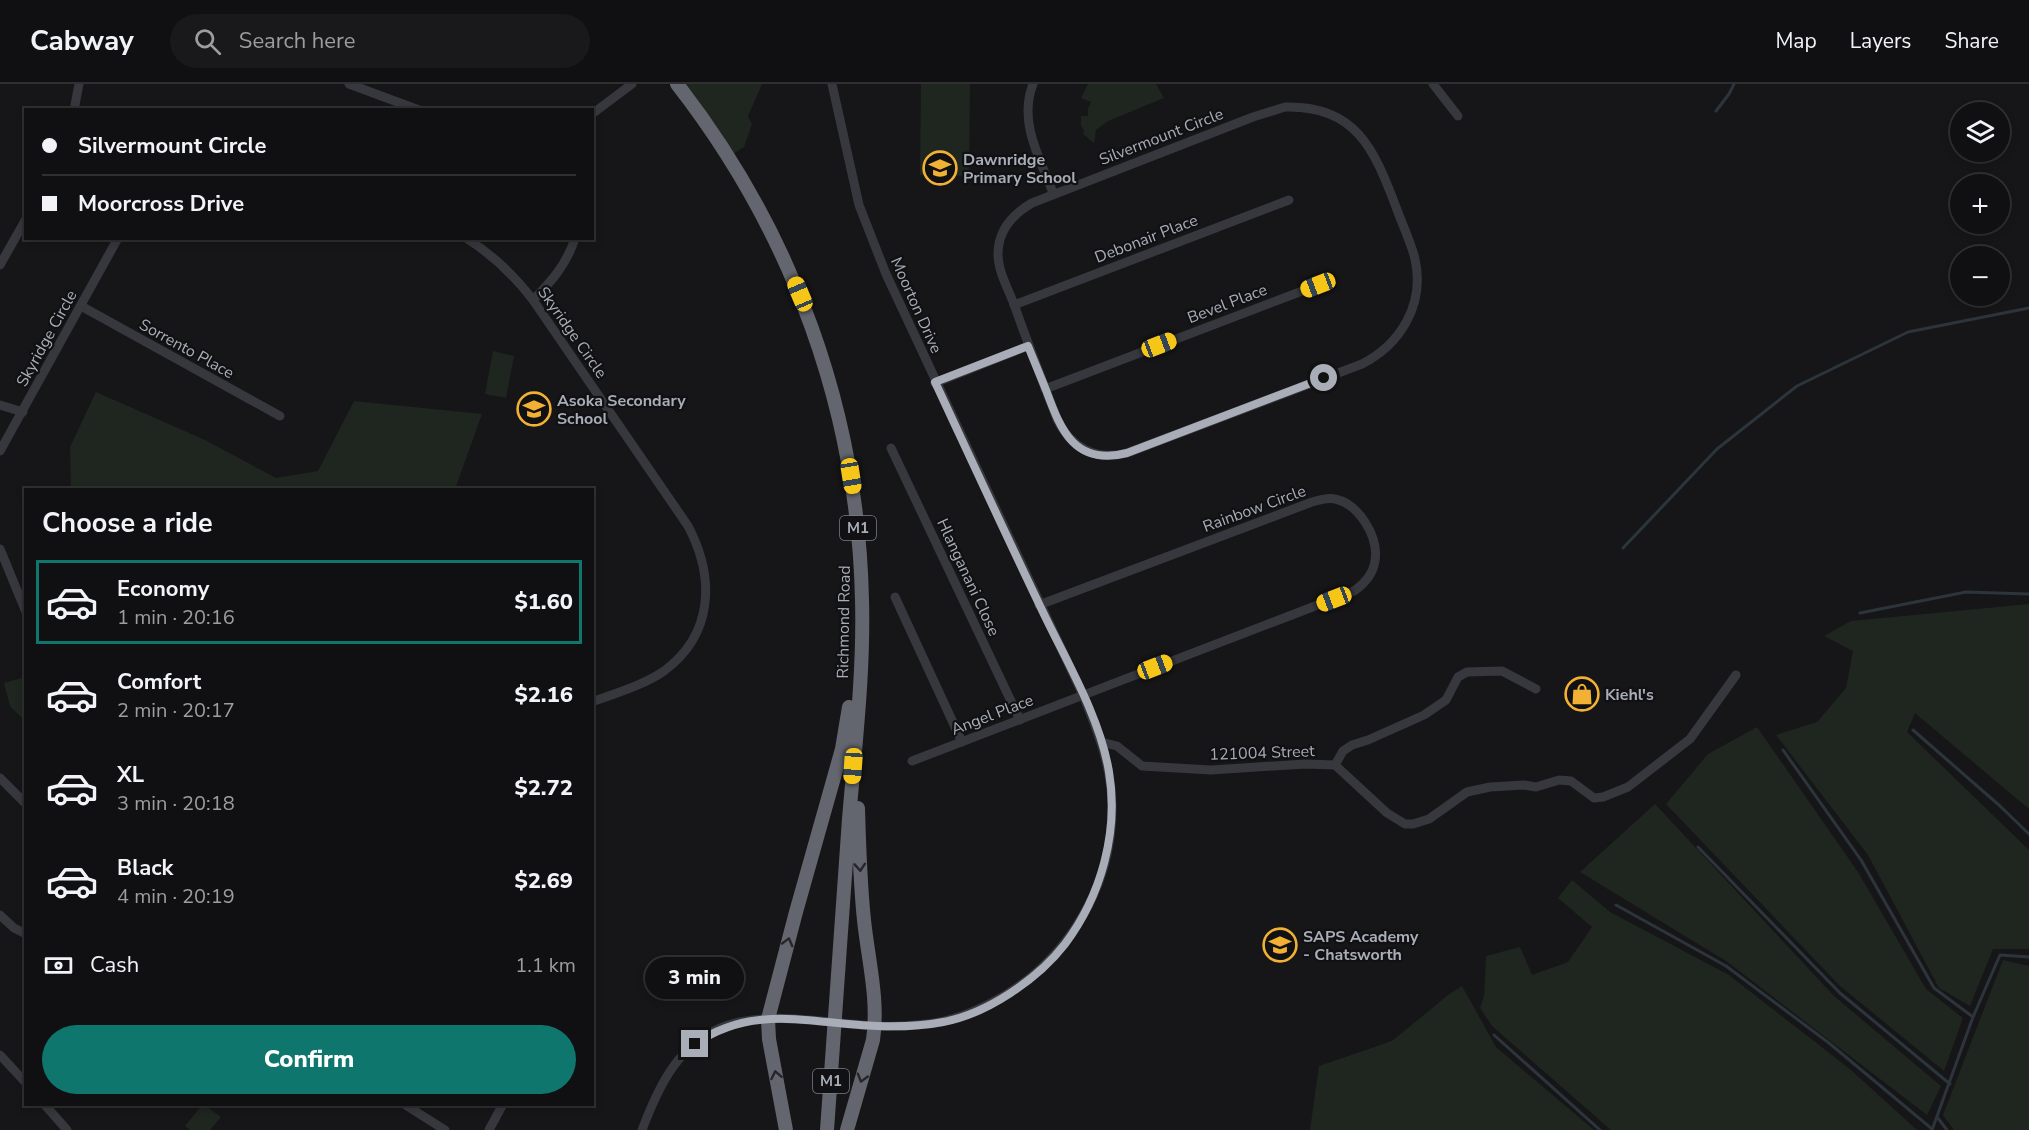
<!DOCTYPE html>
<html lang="en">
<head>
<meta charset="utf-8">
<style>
	body { margin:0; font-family:"Nunito Sans",sans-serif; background:#19191b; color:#f1f3f6; height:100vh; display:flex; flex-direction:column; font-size:22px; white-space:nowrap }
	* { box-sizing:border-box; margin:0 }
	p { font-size:20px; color:#9c9d9f }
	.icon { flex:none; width:33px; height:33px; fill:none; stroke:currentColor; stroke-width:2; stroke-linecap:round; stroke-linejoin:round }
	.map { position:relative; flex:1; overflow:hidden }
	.drawer { position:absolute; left:24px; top:404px; width:570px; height:618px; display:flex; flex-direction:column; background:#101012; border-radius:0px; box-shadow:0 3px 9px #0003,0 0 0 2px #303032 }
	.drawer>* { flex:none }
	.hud { position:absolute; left:24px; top:24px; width:570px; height:132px; border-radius:0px; box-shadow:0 3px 9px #0003,0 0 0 2px #303032; display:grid; align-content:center; height:132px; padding:0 18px; background:#101012 }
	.tools { position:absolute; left:1950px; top:18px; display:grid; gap:12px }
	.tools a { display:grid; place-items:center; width:60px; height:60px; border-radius:50%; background:#101012; box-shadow:0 3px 9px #0003,0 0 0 2px #303032; font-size:30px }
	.end { position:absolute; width:27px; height:27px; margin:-14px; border:8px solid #a8adb8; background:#111; box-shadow:0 0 0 3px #111 }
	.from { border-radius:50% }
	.bubble { position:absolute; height:42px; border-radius:21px; background:#101012; box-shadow:0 3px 9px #0003,0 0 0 2px #303032; font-size:20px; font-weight:800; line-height:42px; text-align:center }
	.car { position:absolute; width:18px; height:36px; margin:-18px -9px; border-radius:8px; box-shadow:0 0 4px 2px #0007; background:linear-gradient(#f5c518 24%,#345 0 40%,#f5c518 0 76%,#345 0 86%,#f5c518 0) }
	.hud b { display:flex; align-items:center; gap:21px; height:57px; font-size:22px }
	.hud b+b { border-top:2px solid #303032 }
	.hud i { width:15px; height:15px; background:#f1f3f6 }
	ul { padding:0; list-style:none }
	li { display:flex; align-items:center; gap:18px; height:84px; margin:0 12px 9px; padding:0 6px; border:3px solid transparent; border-radius:0px }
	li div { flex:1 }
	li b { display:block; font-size:22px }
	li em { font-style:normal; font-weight:800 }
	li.selected { border-color:#0f766e }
	li>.icon { width:54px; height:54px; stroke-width:1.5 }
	h2 { padding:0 18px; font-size:27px; line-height:72px }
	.pay { display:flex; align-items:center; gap:15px; height:66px; padding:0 18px; font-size:22px }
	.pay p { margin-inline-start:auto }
	.cta { display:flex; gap:12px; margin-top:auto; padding:12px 18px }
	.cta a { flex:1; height:69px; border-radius:36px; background:#0f766e; color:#fff; font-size:24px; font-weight:800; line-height:69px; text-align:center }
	header { display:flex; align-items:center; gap:36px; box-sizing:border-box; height:84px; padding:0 30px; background:#101012; border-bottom:2px solid #303032 }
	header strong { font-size:28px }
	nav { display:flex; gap:33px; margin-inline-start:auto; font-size:21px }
	.search { width:420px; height:54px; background:#19191b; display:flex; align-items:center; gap:15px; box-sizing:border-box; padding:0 21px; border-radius:33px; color:#9c9d9f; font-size:22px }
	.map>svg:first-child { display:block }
	.green { fill:#1e261f }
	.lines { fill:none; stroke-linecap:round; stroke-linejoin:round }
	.stream { stroke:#2c353c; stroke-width:3 }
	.minor { stroke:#37383d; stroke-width:9 }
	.highway { stroke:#63666e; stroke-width:14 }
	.oneway { stroke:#26262a }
	.route { stroke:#a8adb8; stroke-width:8 }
	.labels { text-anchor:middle; stroke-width:4.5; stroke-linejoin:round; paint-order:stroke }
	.shield { fill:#111113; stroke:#7b7e86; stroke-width:1.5 }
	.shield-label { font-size:15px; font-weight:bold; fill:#a8adb8 }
	.street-label { font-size:16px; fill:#a8adb8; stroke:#111113 }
	.poi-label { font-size:16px; font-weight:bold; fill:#a8adb8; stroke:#111113; text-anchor:start }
</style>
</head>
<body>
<header>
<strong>Cabway</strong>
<div class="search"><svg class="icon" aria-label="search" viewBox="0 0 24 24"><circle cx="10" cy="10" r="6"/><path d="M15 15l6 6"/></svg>Search here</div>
<nav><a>Map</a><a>Layers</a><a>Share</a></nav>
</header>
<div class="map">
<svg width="2029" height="1046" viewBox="0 0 2029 1046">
	<rect width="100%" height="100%" fill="#161618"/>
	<g class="green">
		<polygon points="678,0 762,0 748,32 752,40 744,63 730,72"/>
		<polygon points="921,0 970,0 969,92 920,91"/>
		<polygon points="1088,0 1156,0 1164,14 1108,37 1096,46 1094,59 1083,50 1084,46 1081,42 1081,32 1088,32 1088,25 1091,18 1081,14"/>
		<polygon points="493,267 514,272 506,314 485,310"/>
		<polygon points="96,308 205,356 276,394 318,387 354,317 482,330 455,405 71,405 70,363"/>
		<polygon points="2029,520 2029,725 1915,629 1907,648 2029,766 2029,865 1993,865 1970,922 1939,904 1868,771 1776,651 1817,638 1846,604 1853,567 1824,552 1851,537"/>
		<polygon points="25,593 26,593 25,637 10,622 4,599"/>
		<polygon points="1757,643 1858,788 1926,905 1963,934 1944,987 1840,902 1666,720 1708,670"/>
		<polygon points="1655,720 1834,912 1941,1002 1927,1031 1726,877 1580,788"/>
		<polygon points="1572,796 1610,828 1729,891 1851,986 1917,1046 1611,1046 1492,942 1480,924 1484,912 1486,872 1520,863 1532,891 1568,878 1592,843 1558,814"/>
		<polygon points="2003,876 2029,882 2029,1046 1954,1046 1943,1031"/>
		<polygon points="1462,902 1496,963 1594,1046 1310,1046 1319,982 1392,957 1448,911"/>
		<polygon points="203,1020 221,1033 210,1046 190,1046 185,1042"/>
	</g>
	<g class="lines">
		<g class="stream">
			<polyline points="1716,27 1729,10 1734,0"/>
			<polyline points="1623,464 1717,365 1797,302 1908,248 2029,224"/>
			<polyline points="1860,529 1966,508 2029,510"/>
			<polyline points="1913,646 2000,722 2029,750"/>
			<polyline points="1783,666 1861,776 1934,904 1973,933"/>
			<polyline points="1698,763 1840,909 1950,1000"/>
			<polyline points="1616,821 1726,882 1829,959 1932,1045"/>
			<polyline points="1494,951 1600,1046"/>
			<polyline points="1937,1033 1947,1046"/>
			<polyline points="1932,1046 1973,933 2000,871 2029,873"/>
		</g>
		<g class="minor">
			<polyline points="349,0 419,26"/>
			<path d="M1033,0C1018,38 1040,74 1053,109"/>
			<polyline points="1433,0 1458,32"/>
			<path d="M1285,23C1356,21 1374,65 1396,123C1402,140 1411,158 1415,175C1425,220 1401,260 1362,280L1127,369C1096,377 1071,364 1057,335C1043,298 1028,260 1015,223C1009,206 998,188 998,170C998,146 1013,130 1032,119L1253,33Z"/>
			<polyline points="74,26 79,0"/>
			<polyline points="592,30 632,0"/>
			<path d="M466,154C493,171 514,191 533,216L688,442C715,493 714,550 664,587C644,601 616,609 592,618"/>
			<polyline points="0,181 26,135"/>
			<path d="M533,216C551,198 567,180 575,154"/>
			<polyline points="1014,221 1289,116"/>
			<polyline points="81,222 280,332"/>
			<polyline points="935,299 1028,262"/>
			<polyline points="1045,305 1318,201"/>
			<polyline points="0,321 23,328"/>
			<polyline points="891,364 1020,636"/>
			<polyline points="0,367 118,154"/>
			<polyline points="0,465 26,528"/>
			<polyline points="895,513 962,658"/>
			<polyline points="1101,658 1117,662 1142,682 1211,686 1305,680 1335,681 1387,729 1405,740 1413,740 1429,735 1467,708 1490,703 1524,701 1536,703 1559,696 1571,697 1594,714 1603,713 1628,703 1690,655 1736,591"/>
			<path d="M912,677L1354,507C1364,500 1373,490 1375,477C1379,453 1359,420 1335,415C1327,413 1319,416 1312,418L1039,521"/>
			<polyline points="1335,681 1343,667 1352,661 1368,656 1424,631 1446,616 1458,593 1467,588 1502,587 1536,605"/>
			<polyline points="0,694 26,720"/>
			<polyline points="0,831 14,844 26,850"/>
			<polyline points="0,971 26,999"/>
			<polyline points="44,1020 67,1046"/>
			<polyline points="404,1020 445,1046"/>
			<polyline points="489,1046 503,1020"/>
			<path d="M642,1046C659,1001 679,958 728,941C772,927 828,939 873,942C891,943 910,942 927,940C949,938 968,930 987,921C1062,884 1112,808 1112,724C1112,683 1098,648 1083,611L886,190L859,121L832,0"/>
		</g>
		<g class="highway">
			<path d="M677,0C793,149 858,327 862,516C864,589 855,662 849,735C842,838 835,942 827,1046"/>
			<polyline points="786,1046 769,955 768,935 796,828 842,665 849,623"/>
			<path d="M847,1046L873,956C879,916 868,875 864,836C860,798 859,761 858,724"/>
		</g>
	</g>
	<defs><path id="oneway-chevron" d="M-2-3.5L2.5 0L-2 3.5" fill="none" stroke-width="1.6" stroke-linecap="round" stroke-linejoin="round" transform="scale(1.5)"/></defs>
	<g class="oneway">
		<use href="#oneway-chevron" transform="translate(860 783) rotate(86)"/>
		<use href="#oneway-chevron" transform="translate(788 858) rotate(-75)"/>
		<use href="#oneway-chevron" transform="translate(776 991) rotate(-101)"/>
		<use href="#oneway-chevron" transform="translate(862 994) rotate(106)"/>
	</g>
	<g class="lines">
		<path class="route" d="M695,960C754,919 811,940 877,942C899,943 921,942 943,938C987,930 1038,895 1065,860C1101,812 1119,748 1109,688C1100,632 1065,575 1041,524C1005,449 970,373 935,298L1028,262C1034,277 1040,291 1046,306C1061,347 1075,382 1127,369L1324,294"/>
	</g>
	<defs>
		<symbol id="school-ring" viewBox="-11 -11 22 22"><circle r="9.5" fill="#111113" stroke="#f2b134" stroke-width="1.5"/><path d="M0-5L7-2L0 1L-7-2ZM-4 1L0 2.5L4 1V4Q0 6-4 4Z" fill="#f2b134"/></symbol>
		<symbol id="shop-ring" viewBox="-11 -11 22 22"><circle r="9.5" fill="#111113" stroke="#f2b134" stroke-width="1.5"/><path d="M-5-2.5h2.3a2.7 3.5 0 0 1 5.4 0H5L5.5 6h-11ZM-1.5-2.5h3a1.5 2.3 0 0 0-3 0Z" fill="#f2b134"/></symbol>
		<symbol id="university-ring" viewBox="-11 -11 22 22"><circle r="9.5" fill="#111113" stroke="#f2b134" stroke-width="1.5"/><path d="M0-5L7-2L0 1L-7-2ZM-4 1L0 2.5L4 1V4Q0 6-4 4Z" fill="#f2b134"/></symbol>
	</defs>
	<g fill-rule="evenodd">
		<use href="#school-ring" x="921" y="65" width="38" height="38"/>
		<use href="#school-ring" x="515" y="306" width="38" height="38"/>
		<use href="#shop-ring" x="1563" y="591" width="38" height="38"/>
		<use href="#university-ring" x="1261" y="842" width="38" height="38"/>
	</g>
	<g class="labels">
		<g class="shield">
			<rect x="840" y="432" width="36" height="24" rx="4.5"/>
			<rect x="813" y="985" width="36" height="24" rx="4.5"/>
		</g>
		<g class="shield-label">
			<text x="858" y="449">M1</text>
			<text x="831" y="1002">M1</text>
		</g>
		<g class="street-label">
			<text transform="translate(1161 52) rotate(-21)" y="6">Silvermount Circle</text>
			<text transform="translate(1146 154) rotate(-21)" y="6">Debonair Place</text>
			<text transform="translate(1227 219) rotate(-21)" y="6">Bevel Place</text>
			<text transform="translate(917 221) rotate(66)" y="6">Moorton Drive</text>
			<text transform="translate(573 248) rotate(55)" y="6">Skyridge Circle</text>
			<text transform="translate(46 254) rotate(-61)" y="6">Skyridge Circle</text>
			<text transform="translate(187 264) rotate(29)" y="6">Sorrento Place</text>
			<text transform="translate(1254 424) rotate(-20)" y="6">Rainbow Circle</text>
			<text transform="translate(969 493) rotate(65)" y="6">Hlanganani Close</text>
			<text transform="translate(843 538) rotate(-89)" y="6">Richmond Road</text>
			<text transform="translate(992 630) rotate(-21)" y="6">Angel Place</text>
			<text transform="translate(1262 668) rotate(-2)" y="6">121004 Street</text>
		</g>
		<g class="poi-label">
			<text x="963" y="81">Dawnridge<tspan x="963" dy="18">Primary School</tspan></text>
			<text x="557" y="322">Asoka Secondary<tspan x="557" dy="18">School</tspan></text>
			<text x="1605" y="616">Kiehl's</text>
			<text x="1303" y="858">SAPS Academy<tspan x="1303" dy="18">- Chatsworth</tspan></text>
		</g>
	</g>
</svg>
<div class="tools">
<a><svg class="icon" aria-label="layers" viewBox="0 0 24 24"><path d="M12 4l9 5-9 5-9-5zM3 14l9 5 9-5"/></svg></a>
<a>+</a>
<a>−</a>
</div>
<i class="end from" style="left:1324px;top:294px"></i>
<i class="end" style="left:695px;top:960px"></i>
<div class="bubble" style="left:645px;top:873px;width:99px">3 min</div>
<i class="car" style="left:1318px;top:201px;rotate:249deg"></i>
<i class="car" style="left:800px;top:210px;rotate:337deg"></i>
<i class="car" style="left:1159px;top:261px;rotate:69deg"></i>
<i class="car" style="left:851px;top:392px;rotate:171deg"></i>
<i class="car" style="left:1334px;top:515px;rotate:249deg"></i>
<i class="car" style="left:1155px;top:583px;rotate:69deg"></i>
<i class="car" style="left:853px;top:682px;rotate:184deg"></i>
<div class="hud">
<b><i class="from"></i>Silvermount Circle</b>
<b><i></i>Moorcross Drive</b>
</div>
<section class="drawer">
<h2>Choose a ride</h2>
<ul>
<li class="selected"><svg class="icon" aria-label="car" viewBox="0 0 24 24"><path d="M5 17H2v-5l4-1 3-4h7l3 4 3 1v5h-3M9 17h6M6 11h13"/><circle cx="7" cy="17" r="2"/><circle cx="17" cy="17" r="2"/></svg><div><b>Economy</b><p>1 min · 20:16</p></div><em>$1.60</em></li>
<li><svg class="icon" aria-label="car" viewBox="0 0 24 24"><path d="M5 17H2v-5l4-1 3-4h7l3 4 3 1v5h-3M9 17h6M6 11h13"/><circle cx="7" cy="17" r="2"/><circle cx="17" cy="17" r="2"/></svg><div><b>Comfort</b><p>2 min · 20:17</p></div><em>$2.16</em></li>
<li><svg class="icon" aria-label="car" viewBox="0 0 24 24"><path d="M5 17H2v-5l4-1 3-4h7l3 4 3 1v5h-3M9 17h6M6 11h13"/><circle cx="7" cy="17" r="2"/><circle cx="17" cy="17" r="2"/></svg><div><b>XL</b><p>3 min · 20:18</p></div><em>$2.72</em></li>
<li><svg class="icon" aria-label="car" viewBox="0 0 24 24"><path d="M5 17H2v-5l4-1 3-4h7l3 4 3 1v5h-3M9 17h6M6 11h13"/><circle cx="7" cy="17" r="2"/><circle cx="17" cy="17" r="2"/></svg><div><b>Black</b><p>4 min · 20:19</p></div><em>$2.69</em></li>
</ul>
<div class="pay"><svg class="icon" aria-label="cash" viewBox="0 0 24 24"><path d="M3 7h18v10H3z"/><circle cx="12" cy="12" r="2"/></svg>Cash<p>1.1 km</p></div>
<div class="cta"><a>Confirm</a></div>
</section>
</div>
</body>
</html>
